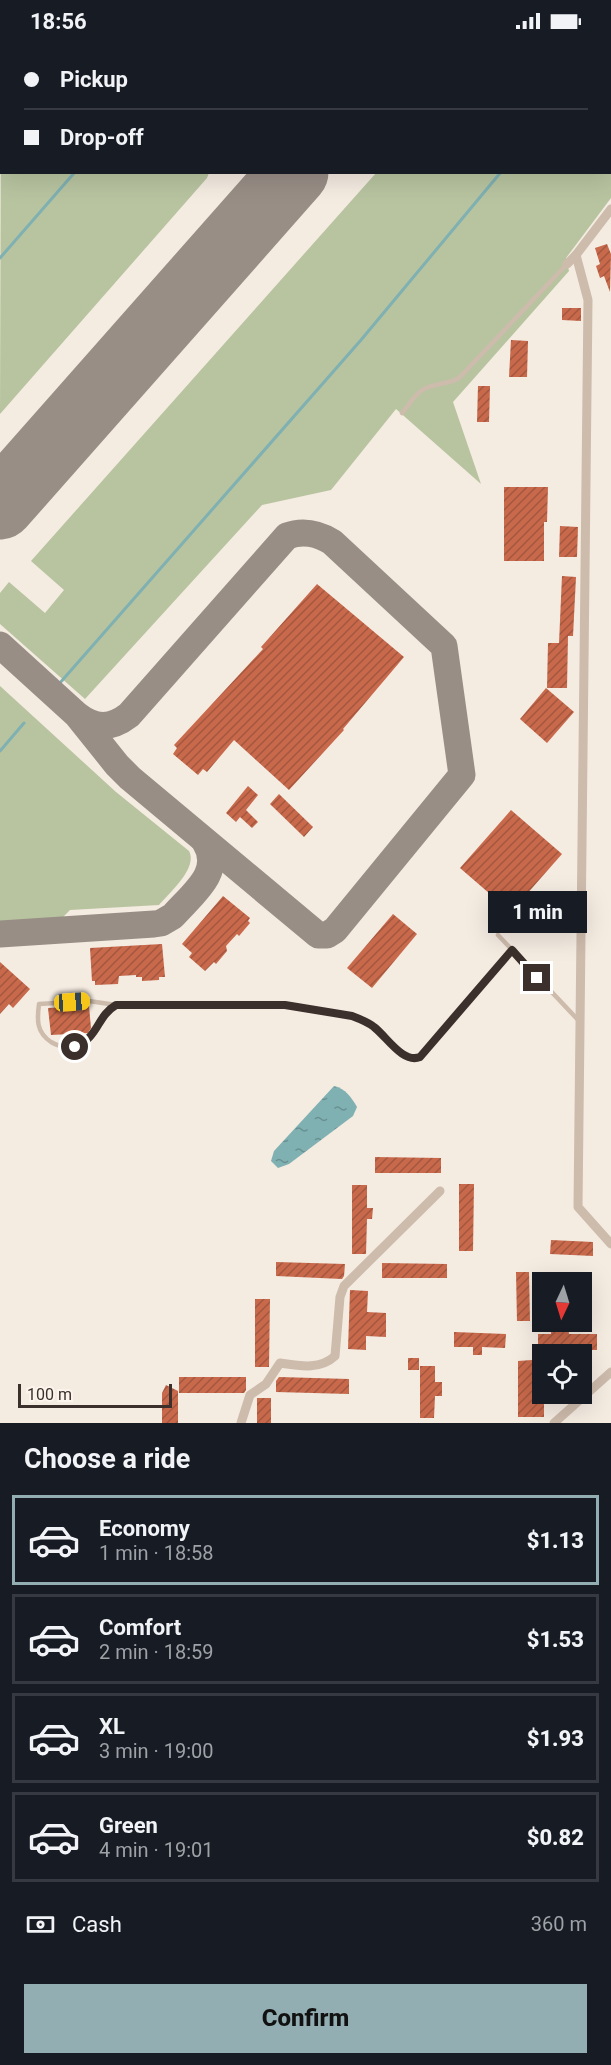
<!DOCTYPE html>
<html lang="en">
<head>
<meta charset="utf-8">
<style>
	body { margin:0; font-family:Roboto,sans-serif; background:#242831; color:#f1f3f6; height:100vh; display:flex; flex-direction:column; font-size:22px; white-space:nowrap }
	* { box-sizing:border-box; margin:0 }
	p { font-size:20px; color:#9ea1a6 }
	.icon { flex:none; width:33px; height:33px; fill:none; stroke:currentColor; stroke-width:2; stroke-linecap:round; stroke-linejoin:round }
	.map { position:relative; height:1381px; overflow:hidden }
	.details { display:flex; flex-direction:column; background:#171b24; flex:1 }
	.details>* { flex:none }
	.hud { position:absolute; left:0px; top:0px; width:612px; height:132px; box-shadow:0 6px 24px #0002; display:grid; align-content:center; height:132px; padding:0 24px; background:#171b24 }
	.needle { width:39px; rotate:184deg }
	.buttons { position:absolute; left:532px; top:1230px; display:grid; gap:12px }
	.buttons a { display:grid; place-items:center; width:60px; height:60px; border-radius:0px; background:#171b24; box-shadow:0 6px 24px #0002; font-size:30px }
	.scale { position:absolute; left:18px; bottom:15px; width:154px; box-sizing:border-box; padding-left:6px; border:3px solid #3b302b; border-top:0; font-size:16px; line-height:21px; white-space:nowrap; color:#3b302b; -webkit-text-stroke:4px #fbf5ee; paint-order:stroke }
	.end { position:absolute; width:27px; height:27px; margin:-14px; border:8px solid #3b302b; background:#fff; box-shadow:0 0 0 3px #fff }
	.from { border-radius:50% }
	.bubble { position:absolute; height:42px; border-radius:0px; background:#171b24; box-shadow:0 6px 24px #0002; font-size:20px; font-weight:800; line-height:42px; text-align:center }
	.car { position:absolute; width:18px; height:36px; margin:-18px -9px; border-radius:8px; box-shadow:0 0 4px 2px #0007; background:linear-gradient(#f5c518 24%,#345 0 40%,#f5c518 0 76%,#345 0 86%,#f5c518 0) }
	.hud b { display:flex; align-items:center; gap:21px; height:57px; font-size:22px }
	.hud b+b { border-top:2px solid #363941 }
	.hud i { width:15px; height:15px; background:#f1f3f6 }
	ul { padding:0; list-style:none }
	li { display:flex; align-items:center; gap:18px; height:90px; margin:0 12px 9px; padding:0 12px; border:3px solid #363941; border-radius:0px }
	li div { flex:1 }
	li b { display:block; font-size:22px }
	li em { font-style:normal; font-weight:800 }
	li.selected { border-color:#92aeb2 }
	li>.icon { width:54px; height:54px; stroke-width:1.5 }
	h2 { padding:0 24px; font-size:27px; line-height:72px }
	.pay { display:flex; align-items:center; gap:15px; height:66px; padding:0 24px; font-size:22px }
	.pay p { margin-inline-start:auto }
	.button { display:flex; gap:12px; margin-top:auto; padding:12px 24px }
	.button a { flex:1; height:69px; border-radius:0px; background:#92aeb2; color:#111; font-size:24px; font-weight:800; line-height:69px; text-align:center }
	.status { display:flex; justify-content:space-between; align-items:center; height:42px; padding:0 30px; background:#171b24; direction:ltr }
	.status svg { height:16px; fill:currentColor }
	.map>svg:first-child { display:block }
	.green { fill:#b8c4a0 }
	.water { fill:url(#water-ripples) }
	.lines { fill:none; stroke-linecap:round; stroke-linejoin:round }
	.stream { stroke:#7fb0b2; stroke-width:3 }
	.taxiway { stroke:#988e86; stroke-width:27 }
	.runway { stroke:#988e86; stroke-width:69 }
	.building { fill:url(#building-hatch) }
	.lane { stroke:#cdbbac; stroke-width:4.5 }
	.street { stroke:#cdbbac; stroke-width:9 }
	.route { stroke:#3b302b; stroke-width:8 }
</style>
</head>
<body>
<div class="status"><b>18:56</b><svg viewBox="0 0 49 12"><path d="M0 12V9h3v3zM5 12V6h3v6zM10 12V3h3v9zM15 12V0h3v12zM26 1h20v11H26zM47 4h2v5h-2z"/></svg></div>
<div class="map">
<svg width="611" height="1381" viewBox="0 0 611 1381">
	<defs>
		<pattern id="water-ripples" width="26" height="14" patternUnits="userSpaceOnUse" patternTransform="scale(1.5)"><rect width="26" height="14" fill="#7fb0b2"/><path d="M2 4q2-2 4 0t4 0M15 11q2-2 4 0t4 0" fill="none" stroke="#699091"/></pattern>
		<pattern id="building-hatch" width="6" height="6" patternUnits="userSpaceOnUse" patternTransform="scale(1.5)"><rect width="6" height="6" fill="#c8694b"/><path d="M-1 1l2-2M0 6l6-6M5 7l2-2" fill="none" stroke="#a4573f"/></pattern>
	</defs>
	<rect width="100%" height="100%" fill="#f4ebe1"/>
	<g class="green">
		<polygon points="44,0 224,0 43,1"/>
		<polygon points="492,0 611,0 611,156 566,216 569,229 453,360 481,442 396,367 331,448 262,463 85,657 0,582 0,551 9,540 45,571 64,548 31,519 376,131 610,130 610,2 491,1"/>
		<polygon points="1,48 2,130 209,131 207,136 0,372"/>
		<path d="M0,644L116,750L189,809C198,826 170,850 159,863L70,868L60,878L0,882Z"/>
	</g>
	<path class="water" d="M334,1044C346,1047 351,1055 357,1065L353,1074L289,1122L278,1126L271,1119L274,1109Z"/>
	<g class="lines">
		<g class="stream">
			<polyline points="610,25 611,25"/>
			<polyline points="0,216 75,130"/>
			<polyline points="59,642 361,298 501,130"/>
			<polyline points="0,709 24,681"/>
		</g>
		<g class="taxiway">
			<polyline points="292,0 294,2"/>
			<path d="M0,603L77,673L117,723L130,736L318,893H327L335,888L462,733L444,604L332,500C317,491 303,488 287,494L129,673C111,687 95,687 77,673"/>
			<path d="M0,892L154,882L161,881L173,874C192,852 224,830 205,800"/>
		</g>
		<polyline class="runway" points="0,463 294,130"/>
	</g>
	<g class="building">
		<polygon points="607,202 611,212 610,250 604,234 600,236 596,224 600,222 595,206"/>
		<polygon points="562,266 581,266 581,279 562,278"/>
		<polygon points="511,298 528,299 527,335 509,335"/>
		<polygon points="478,344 490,344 489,380 477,380"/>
		<polygon points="504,445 548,445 547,480 544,480 544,519 504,519"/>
		<polygon points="560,484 578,485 577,515 559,515"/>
		<polygon points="562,534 576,535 573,594 568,594 567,646 547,646 548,601 559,601"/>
		<polygon points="317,542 404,615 343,687 344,688 289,748 234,698 207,730 203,727 198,733 173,712 177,706 174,703 263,607 261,605"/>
		<polygon points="546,646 574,670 547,701 520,677"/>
		<polygon points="248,744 258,753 246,768 258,780 252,786 240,775 236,780 226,771"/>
		<polygon points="279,752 313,785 304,795 270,762"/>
		<polygon points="511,768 562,812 511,870 460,826"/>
		<polygon points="223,854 250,876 248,879 250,881 239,894 237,892 226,904 227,909 216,922 214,920 205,929 189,915 192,911 182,902"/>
		<polygon points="393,872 417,892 372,946 347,926"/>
		<polygon points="162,902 165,935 159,935 159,938 142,939 142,935 136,935 136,933 119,934 118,942 95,943 95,939 92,939 90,906"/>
		<polygon points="0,920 30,947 13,966 9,962 0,972"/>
		<polygon points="89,964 91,986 88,991 51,993 48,966"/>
		<polygon points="375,1115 441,1116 441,1131 375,1131"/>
		<polygon points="459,1142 474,1142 473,1209 459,1209"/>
		<polygon points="352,1143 367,1143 367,1166 373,1166 372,1177 367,1177 366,1212 352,1212"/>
		<polygon points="551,1198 593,1200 593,1214 550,1212"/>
		<polygon points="276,1220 345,1222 344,1234 342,1237 276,1234"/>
		<polygon points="382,1221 447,1222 447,1236 382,1236"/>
		<polygon points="516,1230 529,1230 530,1279 517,1279"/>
		<polygon points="350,1248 368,1249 367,1270 386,1271 386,1295 366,1294 366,1308 348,1307"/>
		<polygon points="255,1257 270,1257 269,1325 255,1325"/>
		<polygon points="568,1283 569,1292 597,1292 597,1308 538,1308 538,1292 551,1292 551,1284"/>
		<polygon points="454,1290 506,1292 505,1306 482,1305 482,1313 473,1313 473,1305 454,1305"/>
		<rect x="408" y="1316" width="11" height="12"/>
		<polygon points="532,1318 532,1362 544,1361 544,1375 518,1375 518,1319"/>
		<polygon points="420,1324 435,1324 435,1340 442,1340 442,1354 435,1354 434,1376 420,1376"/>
		<polygon points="179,1335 246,1335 246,1348 244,1351 179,1351"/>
		<polygon points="279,1335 349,1337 349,1352 276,1350 276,1339"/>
		<polygon points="166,1343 178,1349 178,1381 162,1381 162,1351"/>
		<rect x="257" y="1356" width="14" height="25"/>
	</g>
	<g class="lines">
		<g class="lane">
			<path d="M402,371C409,363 416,350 426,346C437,341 449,342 459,336L567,222"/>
			<polyline points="498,893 580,980"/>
			<path d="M116,963C96,975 96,1004 68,1005C62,1005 56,1003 51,1000C36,990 37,977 39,962L89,959L116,963H285L352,974C379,983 386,1003 406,1015C411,1018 415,1017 420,1015L512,908"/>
		</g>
		<g class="street">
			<polyline points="611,167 576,213 588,258 578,1165 611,1202"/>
			<polyline points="567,222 576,213"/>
			<path d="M241,1381L250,1353L266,1342L280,1321C300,1324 320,1328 335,1314L340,1255L344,1244L440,1149"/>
			<polyline points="554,1381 611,1330"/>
		</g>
	</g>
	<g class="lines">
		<path class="route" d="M75,1005C100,994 96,975 116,963H285L352,974C360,977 368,980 374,985C387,995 403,1022 420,1015L512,908L537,936"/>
	</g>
</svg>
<div class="buttons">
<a><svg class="needle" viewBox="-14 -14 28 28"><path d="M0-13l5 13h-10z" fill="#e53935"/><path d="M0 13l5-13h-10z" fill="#9ea1a6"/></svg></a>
<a><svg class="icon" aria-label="locate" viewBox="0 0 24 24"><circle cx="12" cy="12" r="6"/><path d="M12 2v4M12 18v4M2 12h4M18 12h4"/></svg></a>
</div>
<div class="scale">100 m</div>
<i class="end from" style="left:75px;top:1005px"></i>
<i class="end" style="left:537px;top:936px"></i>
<div class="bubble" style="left:488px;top:849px;width:99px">1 min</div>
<i class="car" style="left:72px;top:960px;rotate:86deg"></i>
<div class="hud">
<b><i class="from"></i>Pickup</b>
<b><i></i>Drop-off</b>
</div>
</div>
<section class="details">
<h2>Choose a ride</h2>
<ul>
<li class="selected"><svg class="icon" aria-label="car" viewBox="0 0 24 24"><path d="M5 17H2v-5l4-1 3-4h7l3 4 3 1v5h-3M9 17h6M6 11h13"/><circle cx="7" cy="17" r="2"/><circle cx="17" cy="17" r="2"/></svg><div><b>Economy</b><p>1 min · 18:58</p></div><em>$1.13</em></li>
<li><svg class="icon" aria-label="car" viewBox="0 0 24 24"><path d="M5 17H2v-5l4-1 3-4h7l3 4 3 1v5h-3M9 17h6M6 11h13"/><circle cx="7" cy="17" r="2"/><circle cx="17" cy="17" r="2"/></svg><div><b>Comfort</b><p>2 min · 18:59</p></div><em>$1.53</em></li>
<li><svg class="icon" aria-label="car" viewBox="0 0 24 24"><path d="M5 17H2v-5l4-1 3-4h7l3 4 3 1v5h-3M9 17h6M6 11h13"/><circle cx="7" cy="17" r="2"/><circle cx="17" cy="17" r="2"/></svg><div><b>XL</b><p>3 min · 19:00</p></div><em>$1.93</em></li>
<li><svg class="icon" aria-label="car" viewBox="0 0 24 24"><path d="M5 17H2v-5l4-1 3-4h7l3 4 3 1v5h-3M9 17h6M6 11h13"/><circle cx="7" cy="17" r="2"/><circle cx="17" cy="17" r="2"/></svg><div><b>Green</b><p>4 min · 19:01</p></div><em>$0.82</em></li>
</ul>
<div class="pay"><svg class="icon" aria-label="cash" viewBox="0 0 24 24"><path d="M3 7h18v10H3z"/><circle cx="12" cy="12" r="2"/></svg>Cash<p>360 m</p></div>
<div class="button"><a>Confirm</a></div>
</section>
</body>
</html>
